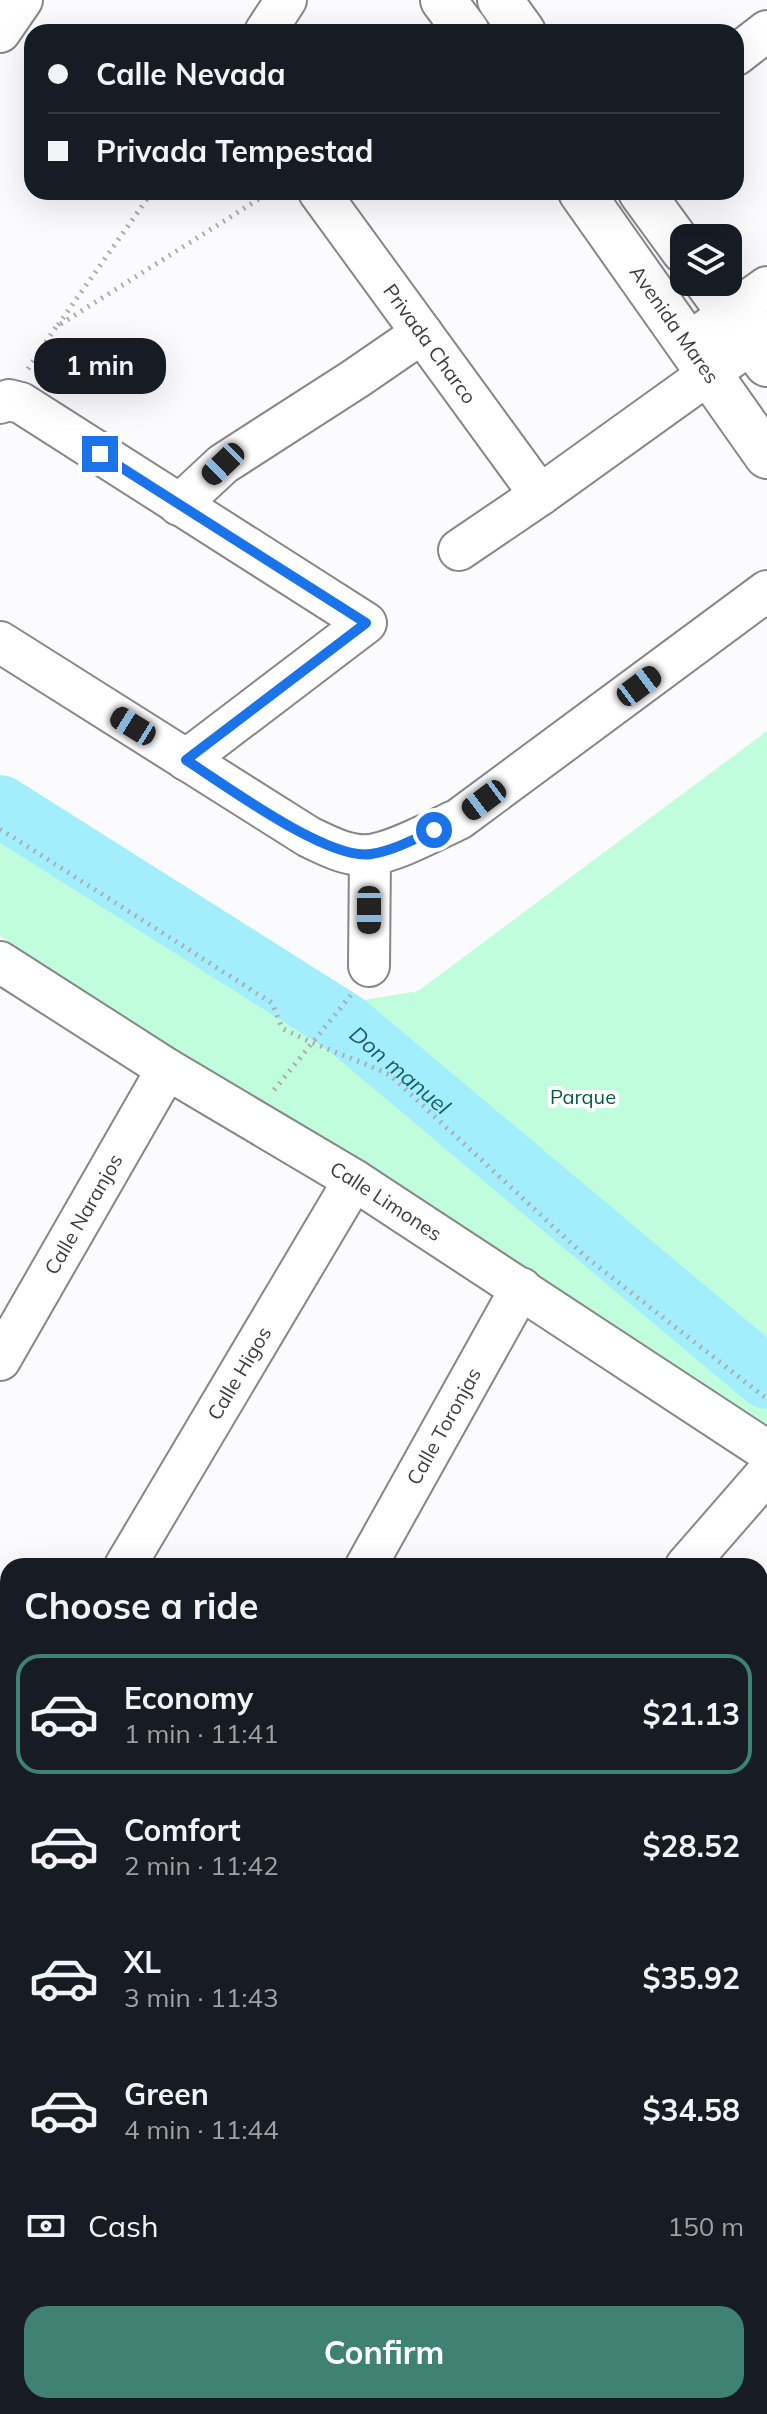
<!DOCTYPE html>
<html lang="en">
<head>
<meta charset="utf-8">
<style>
	body { margin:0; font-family:Mulish,sans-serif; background:#20242c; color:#f1f3f6; height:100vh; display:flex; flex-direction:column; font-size:30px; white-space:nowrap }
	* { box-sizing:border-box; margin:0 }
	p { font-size:26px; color:#9ea1a6 }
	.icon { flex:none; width:44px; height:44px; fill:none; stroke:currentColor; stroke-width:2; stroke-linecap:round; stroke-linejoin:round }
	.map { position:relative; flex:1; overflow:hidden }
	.panel { position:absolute; left:0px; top:1558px; width:768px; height:856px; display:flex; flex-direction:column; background:#171b24; border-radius:24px 24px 0 0; box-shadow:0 8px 32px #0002 }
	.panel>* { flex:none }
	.hud { position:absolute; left:24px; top:24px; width:720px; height:176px; border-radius:24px; box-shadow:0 8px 32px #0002; display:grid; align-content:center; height:176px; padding:0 24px; background:#171b24 }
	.fabs { position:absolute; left:670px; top:224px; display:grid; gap:16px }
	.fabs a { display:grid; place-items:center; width:72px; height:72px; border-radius:16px; background:#171b24; box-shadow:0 8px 32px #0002; font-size:40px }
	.end { position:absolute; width:36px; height:36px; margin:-18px; border:10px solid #1a73e8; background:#fff; box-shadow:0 0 0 4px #fff }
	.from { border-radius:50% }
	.bubble { position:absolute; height:56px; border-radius:24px; background:#171b24; box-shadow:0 8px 32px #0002; font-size:26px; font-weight:700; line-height:56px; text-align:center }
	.car { position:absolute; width:24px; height:48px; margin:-24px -12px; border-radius:10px; box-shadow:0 0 6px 2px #0007; background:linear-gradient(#222 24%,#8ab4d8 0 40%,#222 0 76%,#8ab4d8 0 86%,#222 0) }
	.hud b { display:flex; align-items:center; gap:28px; height:76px; font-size:30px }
	.hud b+b { border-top:2px solid #363941 }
	.hud i { width:20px; height:20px; background:#f1f3f6 }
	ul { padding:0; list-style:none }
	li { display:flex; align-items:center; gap:24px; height:120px; margin:0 16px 12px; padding:0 8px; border:4px solid transparent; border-radius:24px }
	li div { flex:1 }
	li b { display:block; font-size:30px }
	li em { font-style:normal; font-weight:700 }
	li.on { border-color:#3f8274 }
	li>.icon { width:72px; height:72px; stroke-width:1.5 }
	h2 { padding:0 24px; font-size:36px; line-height:96px }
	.pay { display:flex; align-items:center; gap:20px; height:88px; padding:0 24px; font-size:30px }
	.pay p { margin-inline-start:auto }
	.button { display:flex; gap:16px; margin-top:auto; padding:16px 24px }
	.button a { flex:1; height:92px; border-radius:24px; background:#3f8274; color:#fff; font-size:32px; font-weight:700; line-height:92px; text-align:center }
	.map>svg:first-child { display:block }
	.green { fill:#bffddc }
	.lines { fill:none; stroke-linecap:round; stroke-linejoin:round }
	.river { stroke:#a3eefd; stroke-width:62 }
	.lane-casing { stroke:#868788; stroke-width:24 }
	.street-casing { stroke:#868788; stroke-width:44 }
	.secondary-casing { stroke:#868788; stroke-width:48 }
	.primary-casing { stroke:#868788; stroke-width:48 }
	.path { stroke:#adadaf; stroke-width:5; stroke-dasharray:2 6; stroke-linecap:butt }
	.lane { stroke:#fff; stroke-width:20 }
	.street { stroke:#fff; stroke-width:40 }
	.secondary { stroke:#fff; stroke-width:44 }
	.primary { stroke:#fff; stroke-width:44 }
	.route { stroke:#1a73e8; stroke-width:10 }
	.labels { text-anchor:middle; stroke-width:8; stroke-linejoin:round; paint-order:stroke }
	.street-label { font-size:20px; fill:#3d3d3d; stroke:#fff }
	.park-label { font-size:20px; fill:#005e3e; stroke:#fff }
	.water-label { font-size:22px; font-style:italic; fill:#1f5c67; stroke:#fff }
</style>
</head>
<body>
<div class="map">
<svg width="767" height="2414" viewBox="0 0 767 2414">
	<rect width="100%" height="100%" fill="#fbfbfd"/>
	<g class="green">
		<polygon points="767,731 767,1430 301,1136 0,936 0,794 346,1003 418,991"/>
		<polygon points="767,2128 767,2269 760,2271 760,2131"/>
		<polygon points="8,2374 8,2406 341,2406 316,2414 0,2414 0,2376"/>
	</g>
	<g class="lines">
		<path class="river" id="s1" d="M0,806L345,1024L767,1378"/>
		<defs>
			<polyline id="lane" points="760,2046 767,2044"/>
			<g id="street">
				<polyline points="0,32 22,0"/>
				<polyline points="265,32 286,0"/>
				<polyline points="736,55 767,31"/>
				<path id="s2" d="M319,192L540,495"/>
				<polyline points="687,344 767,287"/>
				<polyline points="0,403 9,400 21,403 366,623 186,760"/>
				<polyline points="179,505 223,464 355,379 422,333"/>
				<polyline points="459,550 540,495 767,332"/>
				<path d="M0,642L309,837C328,846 348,857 370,855C395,852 435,830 459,819L767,591"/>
				<path id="s3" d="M0,962L167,1069L354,1180L767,1451"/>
				<polyline points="369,966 370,855"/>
				<path id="s4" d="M0,1360L167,1069"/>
				<path id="s5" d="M125,1566L354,1180"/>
				<path id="s6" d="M366,1566L521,1288"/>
				<polyline points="686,1566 767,1473"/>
				<polyline points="0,1973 8,1960"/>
				<polyline points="0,2257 8,2255"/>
			</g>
			<g id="secondary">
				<polyline points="443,0 467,32"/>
				<polyline points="500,0 523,32"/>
				<path id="s7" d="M581,192L767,456"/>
				<polyline points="641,192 684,251"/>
				<polyline points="707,282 767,364"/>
				<polyline points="0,2318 8,2317"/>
				<polyline points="686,2406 689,2414"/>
			</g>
			<g id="primary">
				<polyline points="760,2101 767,2099"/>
				<polyline points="760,2288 767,2285"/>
				<polyline points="0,2355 8,2353"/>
				<polyline points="405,2414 427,2406"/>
			</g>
		</defs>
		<use href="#lane" class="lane-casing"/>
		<use href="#street" class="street-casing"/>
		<use href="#secondary" class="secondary-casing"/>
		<use href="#primary" class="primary-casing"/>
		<g class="path">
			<polyline points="58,325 152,192"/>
			<polyline points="28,369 56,327 270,192"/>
			<path d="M0,829L272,1003L282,1028C317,1047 354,1058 390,1075L587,1258L767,1399"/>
			<polyline points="274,1090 351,995"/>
			<polyline points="760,2221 767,2219"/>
			<polyline points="165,2414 188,2406"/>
		</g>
		<use href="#lane" class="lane"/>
		<use href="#street" class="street"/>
		<use href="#secondary" class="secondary"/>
		<use href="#primary" class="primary"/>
	</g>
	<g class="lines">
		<path class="route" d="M100,454L366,623L186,760C225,785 328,861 371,854C392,851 415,839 434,830"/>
	</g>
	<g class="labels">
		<g class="street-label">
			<text dy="7" stroke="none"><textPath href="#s7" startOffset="162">Avenida Mares</textPath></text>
			<text dy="7" stroke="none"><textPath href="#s2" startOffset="188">Privada Charco</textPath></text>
			<text dy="7" stroke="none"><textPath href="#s3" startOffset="454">Calle Limones</textPath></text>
			<text dy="7" stroke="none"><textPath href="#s4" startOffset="168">Calle Naranjos</textPath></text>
			<text dy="7" stroke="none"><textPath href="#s5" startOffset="224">Calle Higos</textPath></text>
			<text dy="7" stroke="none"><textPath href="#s6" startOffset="160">Calle Toronjas</textPath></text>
		</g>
		<g class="park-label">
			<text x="583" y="1104">Parque</text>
		</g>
		<g class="water-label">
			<text dy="8" stroke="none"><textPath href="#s1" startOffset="480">Don manuel</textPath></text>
		</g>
	</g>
</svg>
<div class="fabs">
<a><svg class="icon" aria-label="layers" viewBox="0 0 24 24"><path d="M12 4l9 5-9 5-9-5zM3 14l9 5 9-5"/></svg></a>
</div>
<i class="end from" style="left:434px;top:830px"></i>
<i class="end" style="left:100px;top:454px"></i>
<div class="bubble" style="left:34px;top:338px;width:132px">1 min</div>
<i class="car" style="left:223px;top:464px;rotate:226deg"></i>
<i class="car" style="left:639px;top:686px;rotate:53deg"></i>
<i class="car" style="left:133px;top:726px;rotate:302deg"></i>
<i class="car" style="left:484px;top:800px;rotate:233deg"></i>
<i class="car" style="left:369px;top:910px;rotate:180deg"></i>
<div class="hud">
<b><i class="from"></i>Calle Nevada</b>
<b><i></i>Privada Tempestad</b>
</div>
<section class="panel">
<h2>Choose a ride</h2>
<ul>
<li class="on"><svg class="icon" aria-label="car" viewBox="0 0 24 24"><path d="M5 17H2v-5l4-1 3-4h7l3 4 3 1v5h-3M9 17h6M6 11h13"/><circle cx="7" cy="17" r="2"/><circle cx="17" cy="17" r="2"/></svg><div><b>Economy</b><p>1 min · 11:41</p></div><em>$21.13</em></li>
<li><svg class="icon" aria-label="car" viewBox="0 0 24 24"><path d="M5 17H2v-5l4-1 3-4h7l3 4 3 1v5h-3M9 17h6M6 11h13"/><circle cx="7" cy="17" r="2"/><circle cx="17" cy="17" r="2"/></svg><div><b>Comfort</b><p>2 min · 11:42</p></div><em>$28.52</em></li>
<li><svg class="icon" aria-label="car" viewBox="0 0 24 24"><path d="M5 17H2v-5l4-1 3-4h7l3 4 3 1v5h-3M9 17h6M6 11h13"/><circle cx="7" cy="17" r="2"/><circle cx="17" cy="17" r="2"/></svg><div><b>XL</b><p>3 min · 11:43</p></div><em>$35.92</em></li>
<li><svg class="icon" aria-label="car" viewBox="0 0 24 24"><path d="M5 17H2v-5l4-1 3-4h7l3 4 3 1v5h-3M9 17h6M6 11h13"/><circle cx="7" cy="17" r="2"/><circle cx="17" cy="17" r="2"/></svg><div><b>Green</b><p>4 min · 11:44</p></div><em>$34.58</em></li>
</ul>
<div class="pay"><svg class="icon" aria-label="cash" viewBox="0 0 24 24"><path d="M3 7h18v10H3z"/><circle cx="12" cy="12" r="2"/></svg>Cash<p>150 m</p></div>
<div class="button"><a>Confirm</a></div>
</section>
</div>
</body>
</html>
